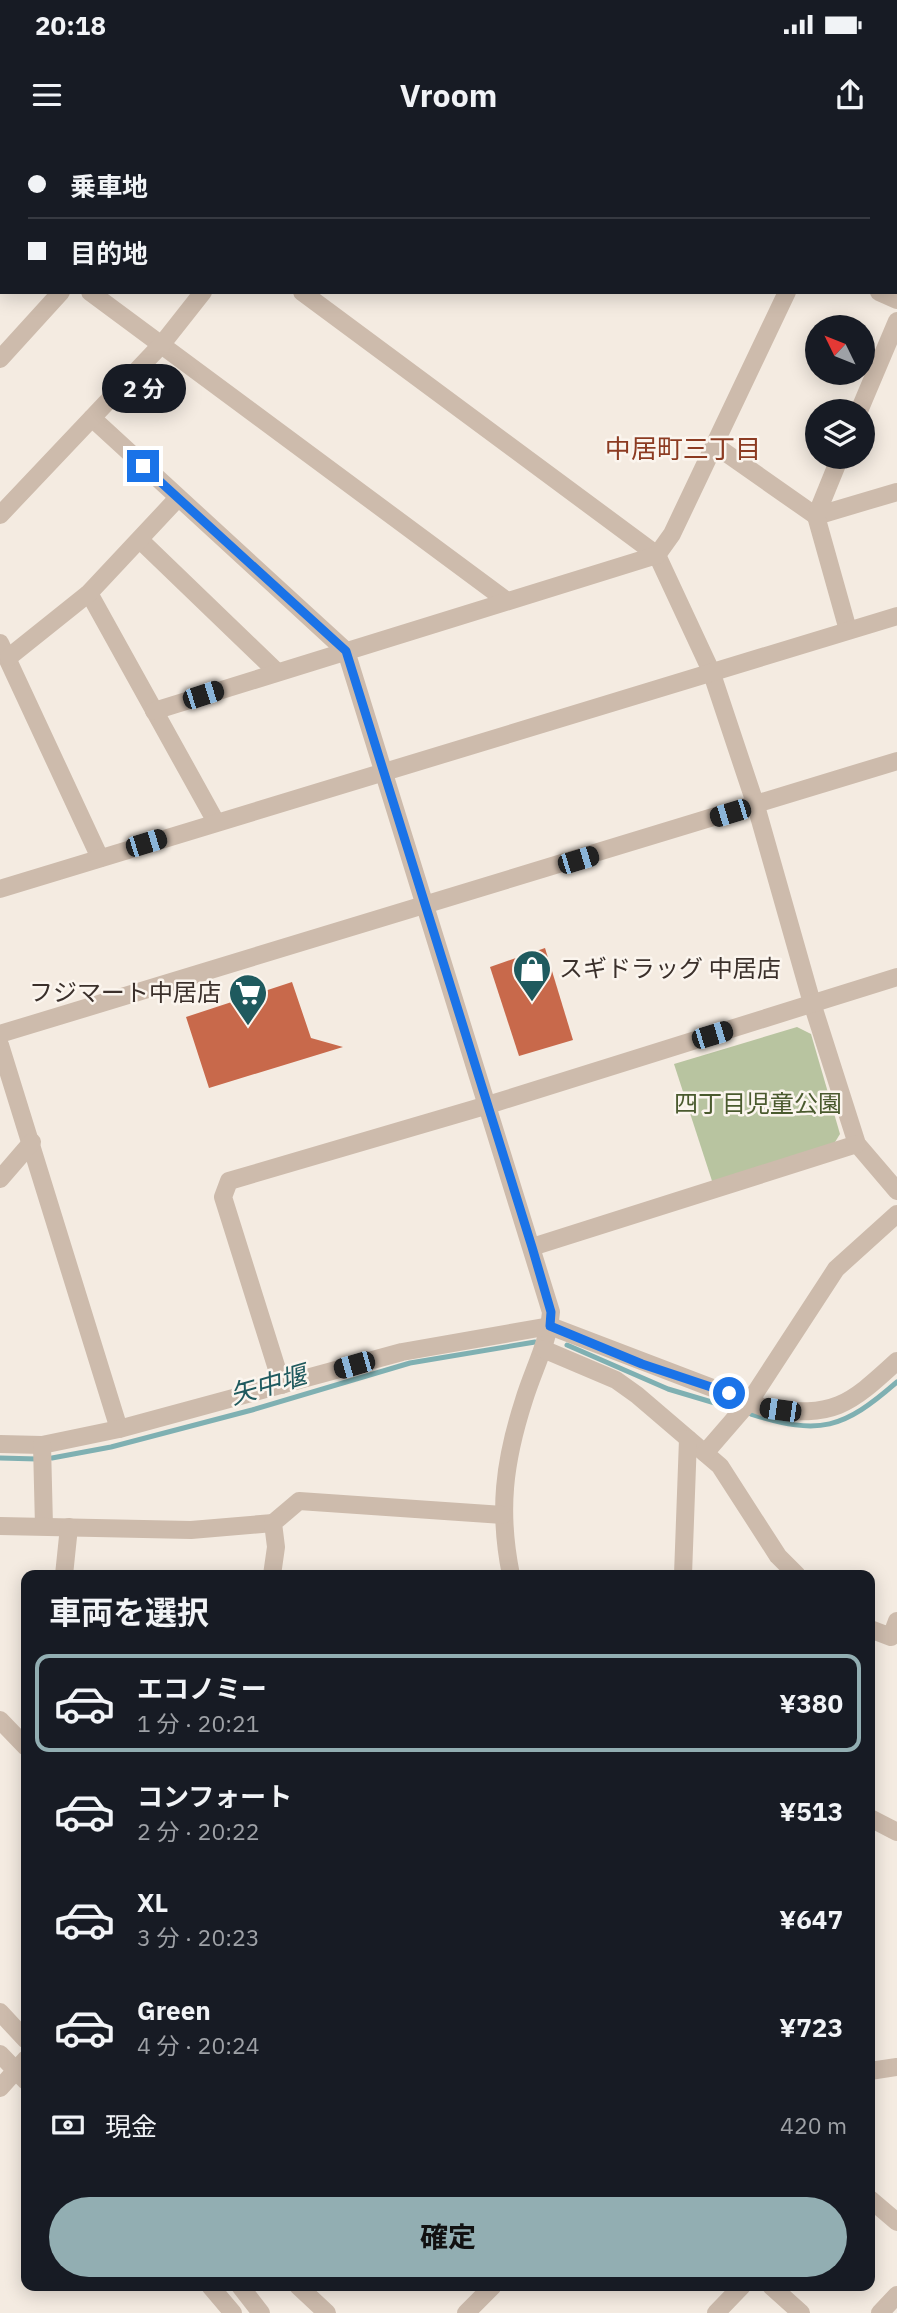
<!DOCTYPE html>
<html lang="ja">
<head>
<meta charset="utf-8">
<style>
	body { margin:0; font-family:"IBM Plex Sans","Noto Sans JP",sans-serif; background:#20242c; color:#f1f3f6; height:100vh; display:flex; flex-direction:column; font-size:26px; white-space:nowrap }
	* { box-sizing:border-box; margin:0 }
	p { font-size:23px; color:#9ea1a6 }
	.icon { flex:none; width:38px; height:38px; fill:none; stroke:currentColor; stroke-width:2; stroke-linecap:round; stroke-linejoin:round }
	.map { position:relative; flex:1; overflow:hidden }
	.sheet { position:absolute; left:21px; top:1430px; width:854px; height:721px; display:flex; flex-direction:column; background:#171b24; border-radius:14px; box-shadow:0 4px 18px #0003 }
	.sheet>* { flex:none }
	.top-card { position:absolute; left:0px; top:0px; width:898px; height:154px; box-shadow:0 4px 18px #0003; display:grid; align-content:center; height:154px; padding:0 28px; background:#171b24 }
	.needle { width:46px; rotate:313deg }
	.tools { position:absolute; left:805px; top:175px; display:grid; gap:14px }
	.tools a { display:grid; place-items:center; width:70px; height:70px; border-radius:50%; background:#171b24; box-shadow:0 4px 18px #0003; font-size:35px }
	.end { position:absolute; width:32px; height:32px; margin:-16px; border:9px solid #1a73e8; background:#fff; box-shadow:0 0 0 4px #fff }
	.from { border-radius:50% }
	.bubble { position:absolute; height:49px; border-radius:24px; background:#171b24; box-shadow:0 4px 18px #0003; font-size:23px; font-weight:700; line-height:49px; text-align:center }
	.car { position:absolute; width:21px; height:42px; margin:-21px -10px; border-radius:9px; box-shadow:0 0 5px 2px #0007; background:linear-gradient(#222 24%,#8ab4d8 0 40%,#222 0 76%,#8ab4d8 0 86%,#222 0) }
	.top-card b { display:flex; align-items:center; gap:24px; height:66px; font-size:26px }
	.top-card b+b { border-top:2px solid #363941 }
	.top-card i { width:18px; height:18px; background:#f1f3f6 }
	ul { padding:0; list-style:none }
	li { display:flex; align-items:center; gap:21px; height:98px; margin:0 14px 10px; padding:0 14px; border:4px solid transparent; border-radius:14px }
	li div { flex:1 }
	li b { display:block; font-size:26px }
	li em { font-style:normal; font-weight:700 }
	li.on { border-color:#92aeb2 }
	li>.icon { width:63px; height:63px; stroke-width:1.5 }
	h2 { padding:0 28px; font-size:32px; line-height:84px }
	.pay { display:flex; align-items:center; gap:18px; height:77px; padding:0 28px; font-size:26px }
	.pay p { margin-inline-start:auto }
	.button { display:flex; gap:14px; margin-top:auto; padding:14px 28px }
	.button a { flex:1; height:80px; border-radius:42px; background:#92aeb2; color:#111; font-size:28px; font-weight:700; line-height:80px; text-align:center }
	.status { display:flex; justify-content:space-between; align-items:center; height:49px; padding:0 35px; background:#171b24; direction:ltr }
	.status svg { height:19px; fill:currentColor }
	header { display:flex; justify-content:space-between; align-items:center; height:91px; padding:0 28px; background:#171b24; font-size:32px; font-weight:700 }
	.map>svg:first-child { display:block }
	.green { fill:#b8c4a0 }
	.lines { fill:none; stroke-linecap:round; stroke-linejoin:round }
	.stream { stroke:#7fb0b2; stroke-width:5 }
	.building { fill:#c8694b }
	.minor { stroke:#cdbbac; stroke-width:18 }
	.route { stroke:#1a73e8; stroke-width:9 }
	.labels { text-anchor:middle; stroke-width:5; stroke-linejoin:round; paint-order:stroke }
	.poi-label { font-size:24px; fill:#3b302b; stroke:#fbf5ee; text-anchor:start }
	.park-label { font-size:24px; fill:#4a5a2e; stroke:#fbf5ee }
	.neighbourhood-label { font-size:26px; fill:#8c3b22; stroke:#fbf5ee }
	.water-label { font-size:26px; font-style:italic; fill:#1f5a5e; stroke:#fbf5ee }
</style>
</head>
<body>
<div class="status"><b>20:18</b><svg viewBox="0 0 49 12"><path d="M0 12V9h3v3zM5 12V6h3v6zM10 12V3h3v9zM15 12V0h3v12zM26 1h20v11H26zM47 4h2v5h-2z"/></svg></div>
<header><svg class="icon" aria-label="menu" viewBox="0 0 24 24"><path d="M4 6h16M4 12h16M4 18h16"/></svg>Vroom<svg class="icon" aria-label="share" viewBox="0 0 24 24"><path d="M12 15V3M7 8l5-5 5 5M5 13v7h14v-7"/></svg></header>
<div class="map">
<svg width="897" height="2173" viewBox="0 0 897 2173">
	<rect width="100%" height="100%" fill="#f4ebe1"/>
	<polygon class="green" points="797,887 811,894 840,994 832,1007 713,1044 674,924"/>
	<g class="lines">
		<g class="stream">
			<polyline points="567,1205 668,1249 735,1269"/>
			<path d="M751,1274C820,1296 843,1289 897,1242"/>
			<polyline points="0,1318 37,1319"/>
			<polyline points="52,1318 111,1307 252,1270 410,1223 535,1202"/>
		</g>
	</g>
	<g class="building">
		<polygon points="545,808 573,900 519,916 490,827"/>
		<polygon points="292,842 311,898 343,907 209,948 186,877"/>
	</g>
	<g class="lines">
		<g class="minor">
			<polyline points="86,0 89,2"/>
			<polyline points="303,0 305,2"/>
			<polyline points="854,2 855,0"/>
			<polyline points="0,85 2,87"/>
			<polyline points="90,152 507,461"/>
			<polyline points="302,152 657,415 711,531 756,666 812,863 857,1004 897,1051"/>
			<polyline points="879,152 897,160"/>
			<polyline points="0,219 61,152"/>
			<polyline points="859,271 897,181"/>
			<path d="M92,278L346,511L551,1172C548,1204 533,1230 524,1260C504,1322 498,1371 511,1435"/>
			<polyline points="716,306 816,376 897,352"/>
			<polyline points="840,317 816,376 848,490"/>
			<polyline points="0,375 162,204 203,152"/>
			<polyline points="140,400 276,531"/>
			<polyline points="89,453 216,682"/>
			<polyline points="0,503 100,718"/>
			<polyline points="9,517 89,453 177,359"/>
			<polyline points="154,571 657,415 672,394 787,152"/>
			<polyline points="0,749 897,476"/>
			<polyline points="0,894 897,621"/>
			<polyline points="0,905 119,1289"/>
			<polyline points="0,1039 32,1002"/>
			<polyline points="532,1107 857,1004"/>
			<polyline points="543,1209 616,1240 637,1255 720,1326 778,1416 797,1435"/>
			<polyline points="282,1245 223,1057 229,1041 488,965 897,837"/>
			<path d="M0,1304L42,1305L119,1289L402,1212L550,1186L765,1268C834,1278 848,1266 897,1221"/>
			<polyline points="42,1305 44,1386"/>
			<polyline points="705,1313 750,1261 836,1129 897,1074"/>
			<polyline points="0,1386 191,1390 273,1383"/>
			<polyline points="64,1435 69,1387"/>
			<polyline points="272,1435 276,1407 273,1383 299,1361 503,1375"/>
			<polyline points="683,1435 688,1299"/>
			<polyline points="870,1489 891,1497 897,1481"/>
			<polyline points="0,1580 26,1607"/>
			<polyline points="870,1678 897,1692"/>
			<polyline points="0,1872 26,1900"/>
			<polyline points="0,1914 26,1941"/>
			<polyline points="870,1931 897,1927"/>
			<polyline points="0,1948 26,1919"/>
			<polyline points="870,2059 897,2082"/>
			<polyline points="210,2146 233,2173"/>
			<polyline points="240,2146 261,2173"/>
			<polyline points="298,2146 327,2173"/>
			<polyline points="771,2146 801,2173"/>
			<polyline points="466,2173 493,2146"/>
			<polyline points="716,2173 742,2146"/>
			<polyline points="880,2173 897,2155"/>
		</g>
	</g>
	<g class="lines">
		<polyline class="route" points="143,326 346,511 532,1107 551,1172 550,1186 642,1224 729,1253"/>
	</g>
	<defs>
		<symbol id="shop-pin" viewBox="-11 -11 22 30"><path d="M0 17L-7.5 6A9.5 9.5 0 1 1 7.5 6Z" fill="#1f5a5e" stroke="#fbf5ee"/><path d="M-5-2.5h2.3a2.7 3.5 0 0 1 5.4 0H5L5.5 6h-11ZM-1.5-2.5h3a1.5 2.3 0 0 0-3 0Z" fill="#fff"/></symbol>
		<symbol id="supermarket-pin" viewBox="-11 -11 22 30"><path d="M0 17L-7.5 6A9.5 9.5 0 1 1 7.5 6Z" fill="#1f5a5e" stroke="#fbf5ee"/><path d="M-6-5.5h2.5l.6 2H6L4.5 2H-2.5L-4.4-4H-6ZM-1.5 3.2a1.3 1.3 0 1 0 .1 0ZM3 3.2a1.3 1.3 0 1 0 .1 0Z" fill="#fff"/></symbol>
	</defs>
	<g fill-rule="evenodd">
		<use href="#shop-pin" x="510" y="807" width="44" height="60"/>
		<use href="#supermarket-pin" x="226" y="831" width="44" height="60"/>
	</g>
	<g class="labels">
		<g class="poi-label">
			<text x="559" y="837">スギドラッグ 中居店</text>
			<text x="221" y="861" text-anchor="end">フジマート中居店</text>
		</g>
		<g class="park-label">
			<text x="758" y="972">四丁目児童公園</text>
		</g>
		<g class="neighbourhood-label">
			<text x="683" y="318">中居町三丁目</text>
		</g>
		<g class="water-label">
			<text transform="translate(268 1245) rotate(-16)" y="9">矢中堰</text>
		</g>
	</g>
</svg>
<div class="tools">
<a><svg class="needle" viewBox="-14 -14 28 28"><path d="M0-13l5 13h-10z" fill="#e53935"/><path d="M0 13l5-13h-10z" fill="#9ea1a6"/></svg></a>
<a><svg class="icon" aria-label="layers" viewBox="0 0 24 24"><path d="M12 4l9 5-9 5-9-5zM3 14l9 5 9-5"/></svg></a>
</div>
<i class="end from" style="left:729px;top:1253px"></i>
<i class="end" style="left:143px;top:326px"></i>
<div class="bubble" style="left:102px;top:224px;width:84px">2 分</div>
<i class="car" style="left:203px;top:555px;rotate:72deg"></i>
<i class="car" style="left:730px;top:673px;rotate:253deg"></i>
<i class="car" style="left:146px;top:703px;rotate:73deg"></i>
<i class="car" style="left:578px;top:720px;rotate:73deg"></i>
<i class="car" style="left:712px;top:895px;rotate:73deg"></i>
<i class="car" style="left:354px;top:1225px;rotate:254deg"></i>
<i class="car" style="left:780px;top:1270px;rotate:278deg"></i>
<div class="top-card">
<b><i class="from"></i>乗車地</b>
<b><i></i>目的地</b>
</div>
<section class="sheet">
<h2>車両を選択</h2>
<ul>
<li class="on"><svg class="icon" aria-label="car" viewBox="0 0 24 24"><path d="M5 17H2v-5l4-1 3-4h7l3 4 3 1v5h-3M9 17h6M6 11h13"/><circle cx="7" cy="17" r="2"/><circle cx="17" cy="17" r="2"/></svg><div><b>エコノミー</b><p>1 分 · 20:21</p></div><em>¥380</em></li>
<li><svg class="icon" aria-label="car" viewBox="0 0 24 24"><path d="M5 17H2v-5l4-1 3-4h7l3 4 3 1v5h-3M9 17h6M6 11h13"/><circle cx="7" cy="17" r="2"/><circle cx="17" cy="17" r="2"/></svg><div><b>コンフォート</b><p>2 分 · 20:22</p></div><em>¥513</em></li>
<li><svg class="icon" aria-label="car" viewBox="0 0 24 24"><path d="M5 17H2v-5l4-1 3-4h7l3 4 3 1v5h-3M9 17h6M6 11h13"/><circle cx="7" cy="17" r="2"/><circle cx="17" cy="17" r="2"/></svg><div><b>XL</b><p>3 分 · 20:23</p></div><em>¥647</em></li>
<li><svg class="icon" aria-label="car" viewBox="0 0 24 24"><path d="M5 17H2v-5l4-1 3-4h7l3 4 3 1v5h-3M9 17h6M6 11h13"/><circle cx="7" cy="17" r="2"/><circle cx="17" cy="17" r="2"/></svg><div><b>Green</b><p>4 分 · 20:24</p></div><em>¥723</em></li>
</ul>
<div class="pay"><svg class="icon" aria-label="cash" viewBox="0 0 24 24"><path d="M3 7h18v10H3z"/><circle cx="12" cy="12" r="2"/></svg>現金<p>420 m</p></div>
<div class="button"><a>確定</a></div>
</section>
</div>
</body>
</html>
